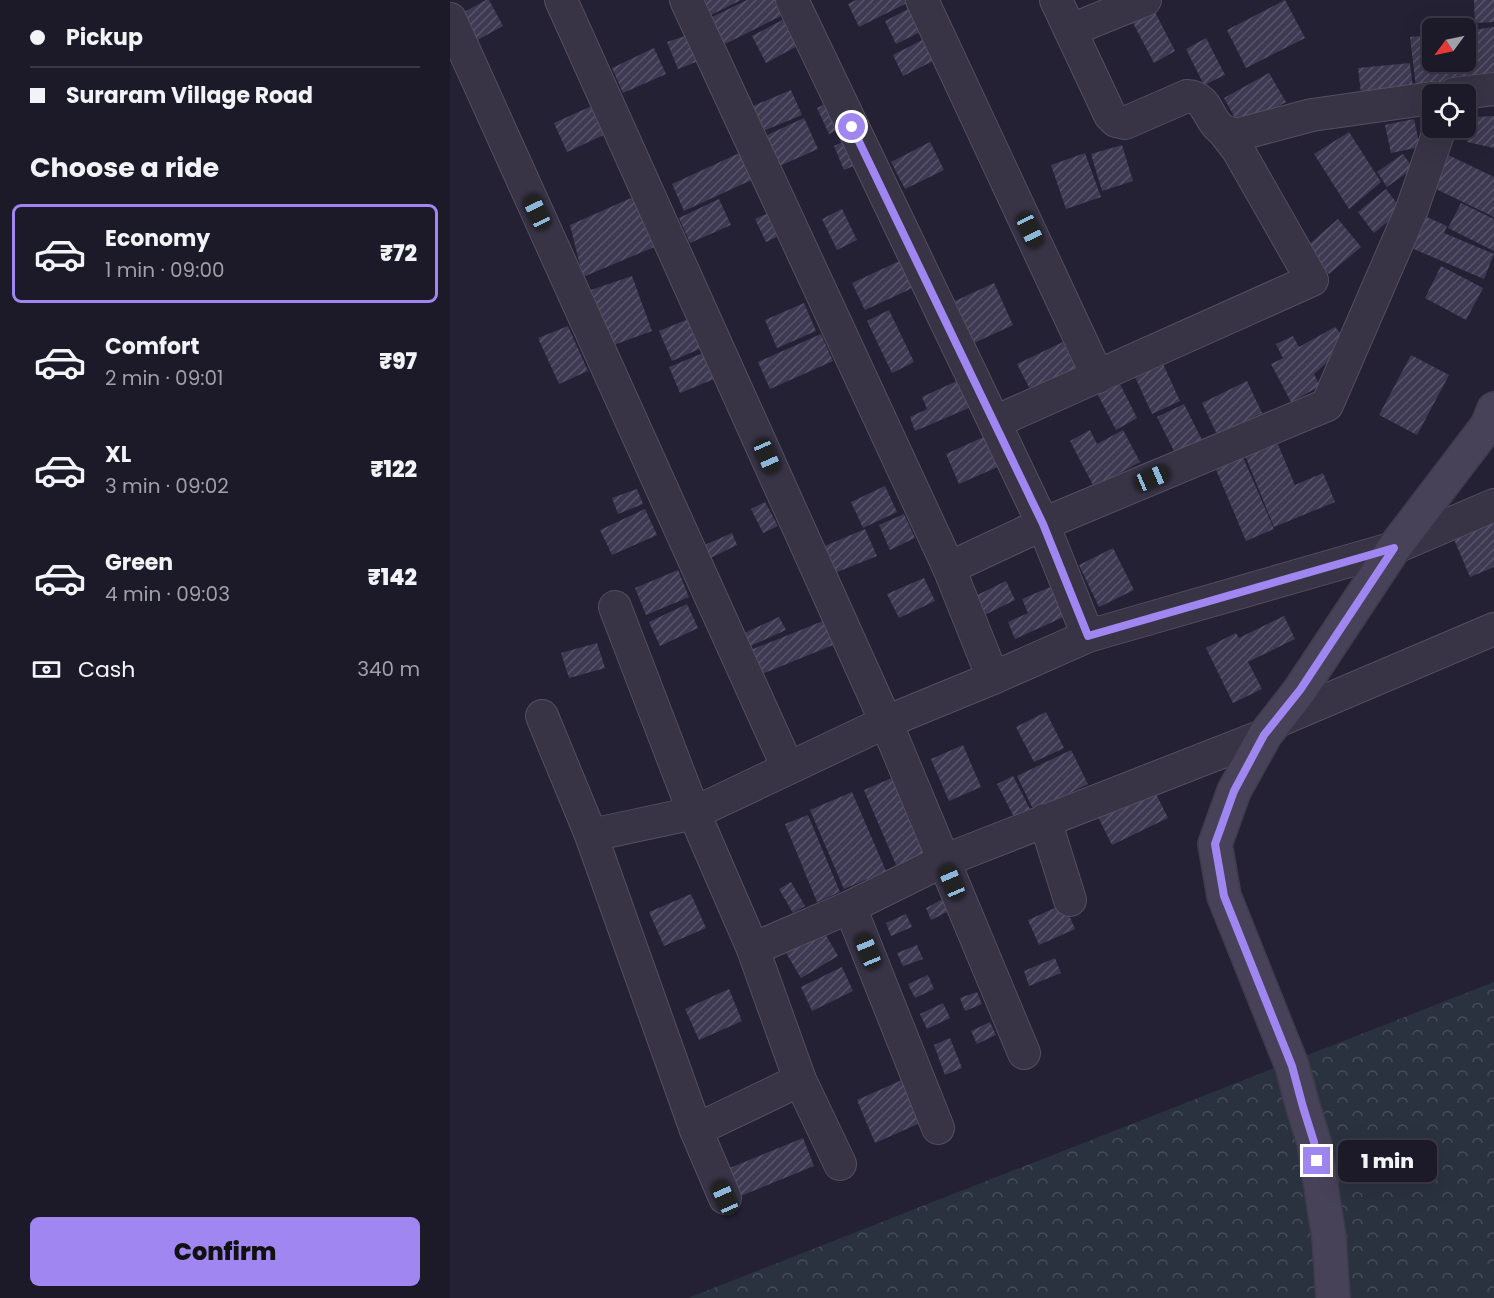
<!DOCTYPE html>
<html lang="en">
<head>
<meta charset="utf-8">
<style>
	body { margin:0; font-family:Poppins,sans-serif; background:#252230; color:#f1f3f6; height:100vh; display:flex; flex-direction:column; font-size:22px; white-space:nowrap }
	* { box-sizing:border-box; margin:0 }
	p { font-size:20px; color:#a0a0a8 }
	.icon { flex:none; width:33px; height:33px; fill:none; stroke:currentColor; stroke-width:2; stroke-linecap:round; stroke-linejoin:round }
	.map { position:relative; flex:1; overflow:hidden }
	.details { display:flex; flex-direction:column; background:#1c1928; width:450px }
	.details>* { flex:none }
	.banner { display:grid; align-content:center; height:132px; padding:0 30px; background:#1c1928 }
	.needle { width:39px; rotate:237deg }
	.controls { position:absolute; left:972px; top:18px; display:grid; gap:12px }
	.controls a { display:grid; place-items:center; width:54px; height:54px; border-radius:9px; background:#1c1928; box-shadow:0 6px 24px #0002,0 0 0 2px #3a3845; font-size:30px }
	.end { position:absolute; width:27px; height:27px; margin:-14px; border:8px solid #a086f0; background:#fff; box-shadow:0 0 0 3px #fff }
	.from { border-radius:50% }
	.bubble { position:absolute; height:42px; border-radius:9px; background:#1c1928; box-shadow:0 6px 24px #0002,0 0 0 2px #3a3845; font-size:20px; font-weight:800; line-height:42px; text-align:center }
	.car { position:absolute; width:18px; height:36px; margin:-18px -9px; border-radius:8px; box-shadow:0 0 4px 2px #0007; background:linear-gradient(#222 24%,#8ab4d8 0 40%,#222 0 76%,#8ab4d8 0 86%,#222 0) }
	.banner b { display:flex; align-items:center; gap:21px; height:57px; font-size:22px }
	.banner b+b { border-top:2px solid #3a3845 }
	.banner i { width:15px; height:15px; background:#f1f3f6 }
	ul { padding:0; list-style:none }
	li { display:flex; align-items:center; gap:18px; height:99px; margin:0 12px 9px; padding:0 18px; border:3px solid transparent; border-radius:9px }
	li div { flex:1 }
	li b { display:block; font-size:22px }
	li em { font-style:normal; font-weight:800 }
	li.current { border-color:#a086f0 }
	li>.icon { width:54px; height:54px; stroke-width:1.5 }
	h2 { padding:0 30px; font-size:27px; line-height:72px }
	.pay { display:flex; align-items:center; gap:15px; height:66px; padding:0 30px; font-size:22px }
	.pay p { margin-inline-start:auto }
	.cta { display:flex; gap:12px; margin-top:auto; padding:12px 30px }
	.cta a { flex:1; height:69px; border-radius:9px; background:#a086f0; color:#111; font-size:24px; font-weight:800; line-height:69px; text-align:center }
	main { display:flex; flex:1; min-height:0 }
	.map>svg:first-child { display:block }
	.forest { fill:url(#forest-crowns) }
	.building { fill:url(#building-hatch) }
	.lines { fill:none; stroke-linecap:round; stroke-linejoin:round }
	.minor-casing { stroke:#534f61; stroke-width:34 }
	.secondary-casing { stroke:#3e3b4c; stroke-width:36 }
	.minor { stroke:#383446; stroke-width:32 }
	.secondary { stroke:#484259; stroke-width:33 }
	.route { stroke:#a086f0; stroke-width:8 }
</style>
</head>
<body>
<main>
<section class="details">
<div class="banner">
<b><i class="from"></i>Pickup</b>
<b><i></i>Suraram Village Road</b>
</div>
<h2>Choose a ride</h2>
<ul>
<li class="current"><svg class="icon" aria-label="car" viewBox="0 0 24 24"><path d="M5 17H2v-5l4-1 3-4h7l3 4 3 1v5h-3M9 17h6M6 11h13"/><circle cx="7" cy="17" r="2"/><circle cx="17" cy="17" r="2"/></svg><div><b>Economy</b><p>1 min · 09:00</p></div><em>₹72</em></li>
<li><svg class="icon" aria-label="car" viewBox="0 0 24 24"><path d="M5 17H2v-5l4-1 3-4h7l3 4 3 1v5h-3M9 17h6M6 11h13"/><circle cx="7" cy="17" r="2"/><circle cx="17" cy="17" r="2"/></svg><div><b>Comfort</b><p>2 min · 09:01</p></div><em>₹97</em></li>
<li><svg class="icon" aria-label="car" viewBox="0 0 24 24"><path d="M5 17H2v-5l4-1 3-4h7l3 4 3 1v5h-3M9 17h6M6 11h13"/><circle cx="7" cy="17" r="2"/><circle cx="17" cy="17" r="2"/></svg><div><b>XL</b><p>3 min · 09:02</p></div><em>₹122</em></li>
<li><svg class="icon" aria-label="car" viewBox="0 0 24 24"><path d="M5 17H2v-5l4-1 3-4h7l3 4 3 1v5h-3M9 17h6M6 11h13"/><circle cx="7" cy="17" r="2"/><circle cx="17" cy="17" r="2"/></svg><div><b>Green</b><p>4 min · 09:03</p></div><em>₹142</em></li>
</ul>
<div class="pay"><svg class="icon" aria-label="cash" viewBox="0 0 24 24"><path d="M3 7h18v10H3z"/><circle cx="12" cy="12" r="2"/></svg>Cash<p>340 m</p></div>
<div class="cta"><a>Confirm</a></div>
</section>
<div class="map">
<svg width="1044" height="1298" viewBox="0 0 1044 1298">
	<defs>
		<pattern id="forest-crowns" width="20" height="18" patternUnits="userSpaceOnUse" patternTransform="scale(1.5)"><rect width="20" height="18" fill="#2a323f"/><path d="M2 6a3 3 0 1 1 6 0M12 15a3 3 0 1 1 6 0" fill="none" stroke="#464d59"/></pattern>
		<pattern id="building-hatch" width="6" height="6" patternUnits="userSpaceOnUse" patternTransform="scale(1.5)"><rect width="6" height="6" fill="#3f3a53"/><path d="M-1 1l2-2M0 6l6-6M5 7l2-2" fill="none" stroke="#58546a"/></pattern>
	</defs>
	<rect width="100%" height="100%" fill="#252135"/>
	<polygon class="forest" points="1044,982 1044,1298 238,1298"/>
	<g class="building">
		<polygon points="36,0 39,0 53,26 22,43 7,16"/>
		<polygon points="248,0 291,0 257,17"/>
		<polygon points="297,0 338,0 343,10 271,46 258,19"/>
		<polygon points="406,0 463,0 409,27 398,4"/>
		<polygon points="835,0 855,38 796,68 777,30"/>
		<polygon points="1024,0 1044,0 1044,22 1025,23"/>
		<polygon points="466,5 478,28 446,44 435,21"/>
		<polygon points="705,12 725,51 704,63 683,23"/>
		<polygon points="344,14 358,40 316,63 302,36"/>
		<polygon points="1044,27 1044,78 966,88 960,37 982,35 982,62 1016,62 1016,31"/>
		<polygon points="241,34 251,60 228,69 217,42"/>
		<polygon points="756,38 775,75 754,85 736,49"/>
		<polygon points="474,39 485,60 453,76 443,55"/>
		<polygon points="204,48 216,74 173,93 162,68"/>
		<polygon points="960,63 963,88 911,93 908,68"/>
		<polygon points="819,73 836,102 790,127 774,98"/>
		<polygon points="341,90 352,115 313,131 303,106"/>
		<polygon points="386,99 398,125 379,134 367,108"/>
		<polygon points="146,104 160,132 117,152 104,123"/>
		<polygon points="1044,116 1044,148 1017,142 1024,117"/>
		<polygon points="354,118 368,149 325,168 311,138"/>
		<polygon points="964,119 970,147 941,153 935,125"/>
		<polygon points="899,132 931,182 899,209 864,154"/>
		<polygon points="404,137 415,161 394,170 384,146"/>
		<polygon points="480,142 494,170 455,189 441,162"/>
		<polygon points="672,145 683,181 652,191 641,154"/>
		<polygon points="296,150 308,177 234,211 222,184"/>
		<polygon points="635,153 651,197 616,209 601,165"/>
		<polygon points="953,154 963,168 937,187 927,172"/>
		<polygon points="998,155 1044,177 1044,217 982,187"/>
		<polygon points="936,189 952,210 924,233 908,212"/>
		<polygon points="188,195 209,245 133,277 120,225"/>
		<polygon points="269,199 281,225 240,243 229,218"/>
		<polygon points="1011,203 1044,219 1044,251 998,228"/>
		<polygon points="392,209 407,240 387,250 372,219"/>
		<polygon points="323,211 333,234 316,242 305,219"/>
		<polygon points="972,215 997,226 994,233 1044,254 1034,279 959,247"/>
		<polygon points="888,219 911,247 879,274 856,247"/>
		<polygon points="456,258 469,285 415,310 402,283"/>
		<polygon points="991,266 1033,288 1016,320 975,298"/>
		<polygon points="182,276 202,331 161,346 141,290"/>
		<polygon points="544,283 563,325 524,343 505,301"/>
		<polygon points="354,303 366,331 327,348 315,320"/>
		<polygon points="439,310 464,362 442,373 417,321"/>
		<polygon points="243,317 256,346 222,361 209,331"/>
		<polygon points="118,326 138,371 109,384 88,338"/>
		<polygon points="885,327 899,343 864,374 870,386 841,402 821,364 833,358 826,344 843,336 849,347"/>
		<polygon points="371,334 383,361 320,389 308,362"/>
		<polygon points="613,342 627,372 582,393 567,364"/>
		<polygon points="258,351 269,377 230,393 219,367"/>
		<polygon points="961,355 999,375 967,435 929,415"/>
		<polygon points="713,364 730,401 702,414 685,377"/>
		<polygon points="509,380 521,407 465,431 460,417 477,409 472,397"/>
		<polygon points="797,381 812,413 767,434 752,403"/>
		<polygon points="670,384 687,418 666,430 648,395"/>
		<polygon points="734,404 752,440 725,453 707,417"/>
		<polygon points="640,430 647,444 673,430 690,462 644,487 620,441"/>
		<polygon points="538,435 552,465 509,484 496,454"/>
		<polygon points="824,435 845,485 873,473 885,502 824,527 792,448"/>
		<polygon points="789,448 824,529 796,541 762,460"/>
		<polygon points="435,486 447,512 413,528 401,502"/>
		<polygon points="187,489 193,504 168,514 162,498"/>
		<polygon points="315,502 328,526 313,533 301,509"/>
		<polygon points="195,509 207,535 162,555 150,530"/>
		<polygon points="454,514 465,538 440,550 429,525"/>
		<polygon points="1044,519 1044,567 1020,577 1003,537"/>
		<polygon points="415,529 427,556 382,574 370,548"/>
		<polygon points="282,533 287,545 254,561 248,548"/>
		<polygon points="663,548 684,590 649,607 629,565"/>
		<polygon points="228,570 239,597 196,615 185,588"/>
		<polygon points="474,578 485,601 449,618 437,594"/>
		<polygon points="556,581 565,600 524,620 515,601"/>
		<polygon points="605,585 618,615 565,639 558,622 578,613 572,599"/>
		<polygon points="237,604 248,628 210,646 199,622"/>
		<polygon points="834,616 845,639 798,662 812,689 783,703 756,648 786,633 789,638"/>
		<polygon points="329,617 336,630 294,649 288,636"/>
		<polygon points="378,619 388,643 307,676 298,651"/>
		<polygon points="147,643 155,668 119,678 111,653"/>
		<polygon points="596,712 614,748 584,762 566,727"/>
		<polygon points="513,745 531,787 499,801 481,759"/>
		<polygon points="621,750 638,784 584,811 567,776"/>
		<polygon points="451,774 485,850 447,867 414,790"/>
		<polygon points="563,776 581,811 565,819 547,784"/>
		<polygon points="702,786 718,818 662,845 646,813"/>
		<polygon points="402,792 436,871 394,889 360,810"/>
		<polygon points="358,815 390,892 367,902 335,824"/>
		<polygon points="341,882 355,906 343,913 329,889"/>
		<polygon points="241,894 256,928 214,946 199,912"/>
		<polygon points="495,898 501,910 481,920 476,908"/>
		<polygon points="614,904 625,929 589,945 578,920"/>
		<polygon points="456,914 462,927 441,936 436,923"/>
		<polygon points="374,932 388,956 351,978 336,953"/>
		<polygon points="467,945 473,959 453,966 447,953"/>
		<polygon points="605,958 611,973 579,986 574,971"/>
		<polygon points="392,967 403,991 362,1011 351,987"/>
		<polygon points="478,975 484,989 465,998 458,984"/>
		<polygon points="279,989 292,1021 249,1040 235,1009"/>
		<polygon points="527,992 532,1004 515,1011 510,998"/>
		<polygon points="493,1003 500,1018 477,1029 470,1014"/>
		<polygon points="540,1022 546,1035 527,1044 521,1031"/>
		<polygon points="500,1038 512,1068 495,1075 484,1045"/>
		<polygon points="452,1080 470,1123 425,1143 407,1100"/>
		<polygon points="353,1138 364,1166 288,1197 277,1169"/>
	</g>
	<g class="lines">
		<defs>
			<g id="minor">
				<polyline points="111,0 436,722 574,1053"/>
				<polyline points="236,0 499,568 543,678"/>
				<polyline points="342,0 593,524 638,636"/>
				<polyline points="472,0 648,377"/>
				<path d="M606,0L660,115L666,121L675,123L737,96C765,97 754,135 790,134L862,115L982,98"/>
				<polyline points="0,19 338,768"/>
				<polyline points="621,30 695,0"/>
				<polyline points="1004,94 1044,89"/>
				<polyline points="545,422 862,280 788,150 774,132"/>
				<polyline points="499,568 593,524 877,405 962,209 990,128"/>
				<polyline points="165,607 244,813 303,949 350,1080 390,1164"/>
				<polyline points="92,716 141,835 244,813 436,722 543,678 638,636 944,548 1044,505"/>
				<polyline points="825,722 1044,629"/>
				<polyline points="595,820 620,900"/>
				<polyline points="141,835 246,1130 275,1198"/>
				<polyline points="400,907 488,1128"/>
				<polyline points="303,949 400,907 493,861 815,735"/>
				<polyline points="246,1130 350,1080"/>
			</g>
			<polyline id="secondary" points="883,1298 879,1238 864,1142 853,1107 842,1066 774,896 765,844 784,791 815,735 850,690 944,548 1037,426 1044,409"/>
		</defs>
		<use href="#minor" class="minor-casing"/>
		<use href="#secondary" class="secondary-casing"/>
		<use href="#minor" class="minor"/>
		<use href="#secondary" class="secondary"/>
	</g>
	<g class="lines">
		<polyline class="route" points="402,127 593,524 638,636 944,548 850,690 814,735 784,791 765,844 774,896 842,1066 853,1107 864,1142 867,1161"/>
	</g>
</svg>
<div class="controls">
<a><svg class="needle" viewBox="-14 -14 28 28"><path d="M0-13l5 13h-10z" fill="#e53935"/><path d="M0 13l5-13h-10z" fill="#a0a0a8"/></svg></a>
<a><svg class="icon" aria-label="locate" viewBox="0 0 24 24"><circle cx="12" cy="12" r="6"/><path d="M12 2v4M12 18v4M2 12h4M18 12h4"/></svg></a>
</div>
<i class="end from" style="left:402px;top:127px"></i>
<i class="end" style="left:867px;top:1161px"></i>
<div class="bubble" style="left:888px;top:1140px;width:99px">1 min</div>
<i class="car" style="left:87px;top:212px;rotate:335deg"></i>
<i class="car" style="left:580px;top:230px;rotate:155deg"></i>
<i class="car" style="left:317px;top:456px;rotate:156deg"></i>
<i class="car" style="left:702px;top:478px;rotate:67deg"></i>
<i class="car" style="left:502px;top:882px;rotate:337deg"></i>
<i class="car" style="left:418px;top:951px;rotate:338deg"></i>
<i class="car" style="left:275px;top:1198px;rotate:336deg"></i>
</div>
</main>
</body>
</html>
